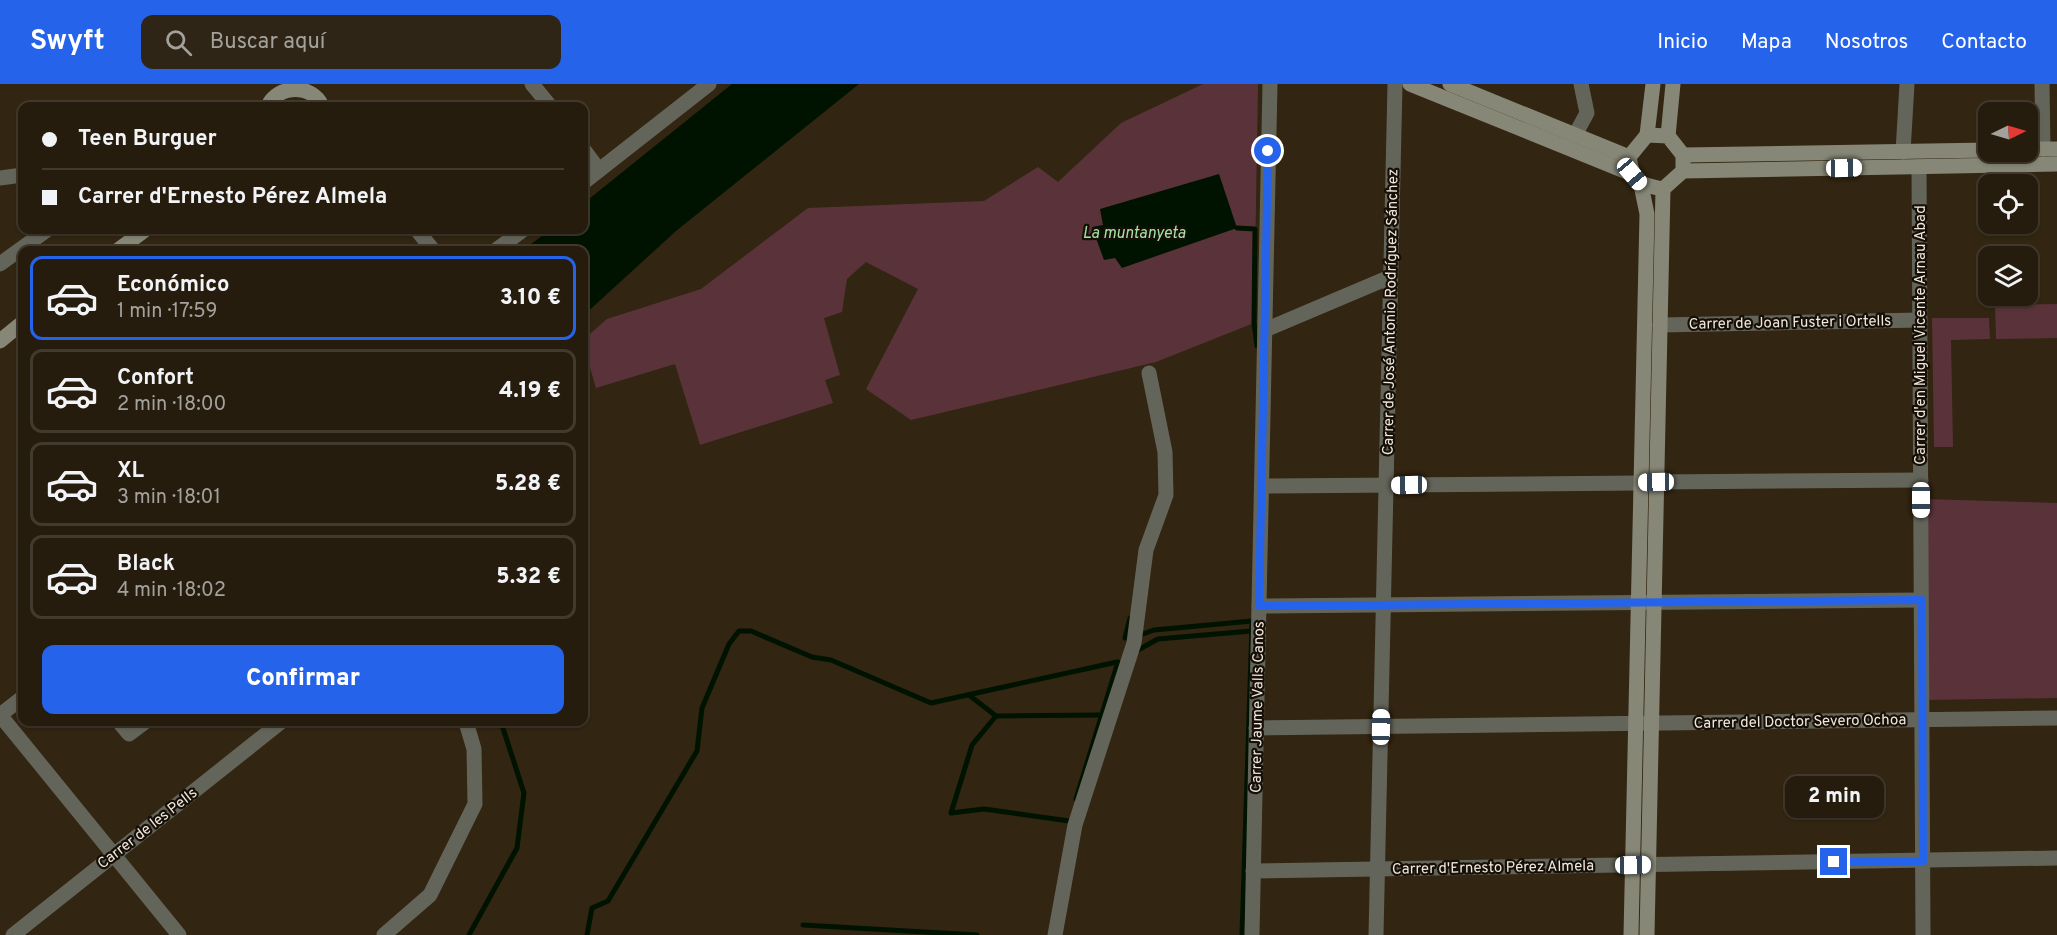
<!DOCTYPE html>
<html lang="es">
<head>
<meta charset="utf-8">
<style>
	body { margin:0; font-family:Overpass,sans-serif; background:#2e2516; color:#f1f3f6; height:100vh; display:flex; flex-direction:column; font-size:22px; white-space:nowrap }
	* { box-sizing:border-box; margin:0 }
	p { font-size:20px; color:#a4a19d }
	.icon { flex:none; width:33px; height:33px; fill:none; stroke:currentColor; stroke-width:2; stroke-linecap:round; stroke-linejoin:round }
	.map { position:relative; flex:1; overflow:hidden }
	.side { position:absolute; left:18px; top:162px; width:570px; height:480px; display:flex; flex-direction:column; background:#261c0d; border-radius:12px; box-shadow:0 2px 4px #0004,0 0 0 2px #423a2e }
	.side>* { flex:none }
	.hud { position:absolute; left:18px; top:18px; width:570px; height:132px; border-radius:12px; box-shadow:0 2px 4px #0004,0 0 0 2px #423a2e; display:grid; align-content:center; height:132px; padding:0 24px; background:#261c0d }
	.needle { width:39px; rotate:85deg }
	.controls { position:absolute; left:1978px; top:18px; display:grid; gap:12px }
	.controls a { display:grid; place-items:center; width:60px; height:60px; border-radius:12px; background:#261c0d; box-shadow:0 2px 4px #0004,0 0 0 2px #423a2e; font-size:30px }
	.end { position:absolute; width:27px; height:27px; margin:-14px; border:8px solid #2563eb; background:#fff; box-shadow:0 0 0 3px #fff }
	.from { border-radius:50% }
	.bubble { position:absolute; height:42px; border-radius:12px; background:#261c0d; box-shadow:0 2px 4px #0004,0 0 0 2px #423a2e; font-size:20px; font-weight:800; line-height:42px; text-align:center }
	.car { position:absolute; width:18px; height:36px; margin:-18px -9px; border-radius:8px; box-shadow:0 0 4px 2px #0007; background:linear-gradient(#fff 24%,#345 0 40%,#fff 0 76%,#345 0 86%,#fff 0) }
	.hud b { display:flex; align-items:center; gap:21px; height:57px; font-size:22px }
	.hud b+b { border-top:2px solid #423a2e }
	.hud i { width:15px; height:15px; background:#f1f3f6 }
	ul { padding:10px 0 0; list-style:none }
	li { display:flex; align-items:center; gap:18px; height:84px; margin:0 12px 9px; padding:0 12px; border:3px solid #423a2e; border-radius:12px }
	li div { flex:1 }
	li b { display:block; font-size:22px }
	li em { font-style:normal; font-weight:800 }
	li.on { border-color:#2563eb }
	li>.icon { width:54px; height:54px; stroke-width:1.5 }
	.action { display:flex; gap:12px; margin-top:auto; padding:12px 24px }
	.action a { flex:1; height:69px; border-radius:12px; background:#2563eb; color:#fff; font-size:24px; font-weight:800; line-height:69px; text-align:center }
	header { display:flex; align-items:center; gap:36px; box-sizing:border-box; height:84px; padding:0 30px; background:#2563eb; color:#fff }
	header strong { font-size:28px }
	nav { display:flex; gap:33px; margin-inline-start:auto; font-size:21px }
	.search { width:420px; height:54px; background:#2e2516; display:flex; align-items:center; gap:15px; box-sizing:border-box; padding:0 21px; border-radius:12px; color:#a4a19d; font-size:22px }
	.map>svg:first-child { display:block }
	.green { fill:#5a333a }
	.water { fill:#001300 }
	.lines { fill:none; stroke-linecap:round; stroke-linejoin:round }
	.stream { stroke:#001300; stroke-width:5 }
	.street { stroke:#64655a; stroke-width:15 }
	.secondary { stroke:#868776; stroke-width:15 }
	.route { stroke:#2563eb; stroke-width:8 }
	.labels { text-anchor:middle; stroke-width:4.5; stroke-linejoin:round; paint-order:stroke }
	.street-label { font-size:15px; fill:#f1e8dc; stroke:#150f07 }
	.water-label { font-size:16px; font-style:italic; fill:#a4e4a4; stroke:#150f07 }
</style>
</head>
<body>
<header>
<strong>Swyft</strong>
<div class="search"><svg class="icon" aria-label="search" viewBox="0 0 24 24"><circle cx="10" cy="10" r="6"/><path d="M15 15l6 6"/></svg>Buscar aquí</div>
<nav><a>Inicio</a><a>Mapa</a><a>Nosotros</a><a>Contacto</a></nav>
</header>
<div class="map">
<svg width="2057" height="851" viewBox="0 0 2057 851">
	<rect width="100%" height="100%" fill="#322511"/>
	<g class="green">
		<polygon points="1203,0 1258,0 1254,239 1156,278 911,336 866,305 918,205 866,178 847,195 842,228 824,234 840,291 825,296 833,319 700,361 675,280 596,304 584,263 584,255 607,235 701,205 808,124 984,117 1038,83 1058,98 1121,39"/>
		<polygon points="2057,220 2057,254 1996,255 1995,221"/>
		<polygon points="1932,234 1989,234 1990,255 1951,256 1953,363 1934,363"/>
		<polygon points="1924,415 2057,419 2057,614 1926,616"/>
	</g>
	<g class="water">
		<polygon points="732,0 859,0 676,147 584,231 584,166 523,166 550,146 584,146 584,119"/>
		<polygon points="1219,90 1237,144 1122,184 1115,174 1104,176 1092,143 1103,141 1100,125"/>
	</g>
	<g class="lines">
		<g class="stream">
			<polyline points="1237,144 1255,145 1254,239 1257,262"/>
			<polyline points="1130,534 1125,554 1140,551 1154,546 1252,537"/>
			<polyline points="1136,567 1158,555 1251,547"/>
			<polyline points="969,611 996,632 1101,631"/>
			<polyline points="996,632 972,661 951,729 984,725 1069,737"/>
			<polyline points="1076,715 1118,578"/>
			<polyline points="803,841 977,851"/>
			<polyline points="469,851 517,764 524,709 501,638"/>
			<polyline points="587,851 592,824 608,817 697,667 702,624 729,560 739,547 751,547 812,573 831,576 931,619 1117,578"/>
			<polyline points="1242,851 1252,541"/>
		</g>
		<g class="street">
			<polyline points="532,0 550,22"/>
			<polyline points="2042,0 2043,65"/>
			<polyline points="1575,51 1587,29 1581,0"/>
			<polyline points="584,66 599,86"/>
			<polyline points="1903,68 1907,0"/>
			<polyline points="1919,83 1923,851"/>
			<polyline points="0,94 22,91"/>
			<polyline points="584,98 709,0"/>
			<polyline points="417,146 433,166"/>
			<polyline points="496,166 523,146"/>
			<polyline points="0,180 47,146"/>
			<polyline points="1660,241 1920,236"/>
			<polyline points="1265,246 1390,193"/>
			<polyline points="1656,398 1921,396"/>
			<polyline points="1262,402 1641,399"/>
			<polyline points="1259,522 1921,516"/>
			<polyline points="0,631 179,851"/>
			<polyline points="0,631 22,614"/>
			<polyline points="119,638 129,650 145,638"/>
			<polyline points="1256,644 2057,634"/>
			<polyline points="1253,787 2057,774"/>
			<polyline points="13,851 281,638"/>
			<polyline points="384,851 430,811 475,720 474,665 466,638"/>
			<polyline points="1055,851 1075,741 1134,559 1146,466 1166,411 1165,368 1149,289"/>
			<polyline points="1252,851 1270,0"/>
			<polyline points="1376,851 1395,0"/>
		</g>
		<g class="secondary">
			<polyline points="1410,0 1632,90"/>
			<polyline points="1450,0 1629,73"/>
			<path d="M268,22C278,0 313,0 322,22"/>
			<polyline points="1647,51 1668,52 1683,71 1683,87 1663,105"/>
			<path d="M1647,51L1629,73C1633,99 1638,100 1663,105"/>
			<polyline points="1647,51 1653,0"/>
			<polyline points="1668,52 1673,0"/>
			<polyline points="2028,65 2057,65"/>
			<polyline points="1683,71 1989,66"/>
			<polyline points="1683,87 2057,80"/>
			<polyline points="118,166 145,146"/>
			<polyline points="0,257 22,239"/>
			<polyline points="1631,851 1647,130 1641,101"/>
			<polyline points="1647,851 1663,105"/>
		</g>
	</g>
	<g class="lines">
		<polyline class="route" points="1268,67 1259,522 1922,516 1923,777 1834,778"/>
	</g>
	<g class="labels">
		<g class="street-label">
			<text transform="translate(1390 228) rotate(-89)" y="5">Carrer de José Antonio Rodríguez Sánchez</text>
			<text transform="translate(1790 238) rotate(-1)" y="5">Carrer de Joan Fuster i Ortells</text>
			<text transform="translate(1920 251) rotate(-90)" y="5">Carrer d'en Miguel Vicente Arnau Abad</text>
			<text transform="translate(1257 623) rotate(-89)" y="5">Carrer Jaume Valls Canos</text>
			<text transform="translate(1800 637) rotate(-1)" y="5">Carrer del Doctor Severo Ochoa</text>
			<text transform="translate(147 744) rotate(-38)" y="5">Carrer de les Pells</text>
			<text transform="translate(1493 783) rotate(-1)" y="5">Carrer d'Ernesto Pérez Almela</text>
		</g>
		<g class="water-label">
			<text x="1134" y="154">La muntanyeta</text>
		</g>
	</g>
</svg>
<div class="controls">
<a><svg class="needle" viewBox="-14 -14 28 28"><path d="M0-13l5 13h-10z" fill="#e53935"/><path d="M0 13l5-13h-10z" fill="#a4a19d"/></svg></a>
<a><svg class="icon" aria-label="locate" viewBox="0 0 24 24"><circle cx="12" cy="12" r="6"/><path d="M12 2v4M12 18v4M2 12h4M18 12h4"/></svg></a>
<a><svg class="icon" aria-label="layers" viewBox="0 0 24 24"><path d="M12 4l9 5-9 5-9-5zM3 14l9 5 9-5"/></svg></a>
</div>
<i class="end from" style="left:1268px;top:67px"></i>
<i class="end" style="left:1834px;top:778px"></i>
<div class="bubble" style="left:1785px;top:692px;width:99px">2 min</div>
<i class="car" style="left:1844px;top:84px;rotate:89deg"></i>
<i class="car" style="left:1632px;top:90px;rotate:140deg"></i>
<i class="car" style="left:1656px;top:398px;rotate:269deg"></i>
<i class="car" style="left:1409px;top:401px;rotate:269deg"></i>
<i class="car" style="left:1921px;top:416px;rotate:180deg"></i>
<i class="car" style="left:1381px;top:643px;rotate:1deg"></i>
<i class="car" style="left:1633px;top:781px;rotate:89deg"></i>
<div class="hud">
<b><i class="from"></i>Teen Burguer</b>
<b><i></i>Carrer d'Ernesto Pérez Almela</b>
</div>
<section class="side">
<ul>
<li class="on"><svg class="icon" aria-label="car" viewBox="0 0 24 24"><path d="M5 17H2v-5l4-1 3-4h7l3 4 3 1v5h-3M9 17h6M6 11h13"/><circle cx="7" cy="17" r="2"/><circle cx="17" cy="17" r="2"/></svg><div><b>Económico</b><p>1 min · 17:59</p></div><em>3.10 €</em></li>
<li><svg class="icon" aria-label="car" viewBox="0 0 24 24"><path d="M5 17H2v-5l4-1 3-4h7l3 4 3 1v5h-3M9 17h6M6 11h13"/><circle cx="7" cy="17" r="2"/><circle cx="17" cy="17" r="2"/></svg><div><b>Confort</b><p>2 min · 18:00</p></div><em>4.19 €</em></li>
<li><svg class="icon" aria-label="car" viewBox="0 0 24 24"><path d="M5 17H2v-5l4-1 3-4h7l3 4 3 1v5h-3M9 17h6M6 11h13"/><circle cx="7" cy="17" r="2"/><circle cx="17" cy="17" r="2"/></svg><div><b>XL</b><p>3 min · 18:01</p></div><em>5.28 €</em></li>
<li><svg class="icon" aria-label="car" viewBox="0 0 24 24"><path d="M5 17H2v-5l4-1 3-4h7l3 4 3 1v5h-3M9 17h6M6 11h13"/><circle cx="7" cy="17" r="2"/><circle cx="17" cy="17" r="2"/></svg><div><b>Black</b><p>4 min · 18:02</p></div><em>5.32 €</em></li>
</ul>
<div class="action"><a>Confirmar</a></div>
</section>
</div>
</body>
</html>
